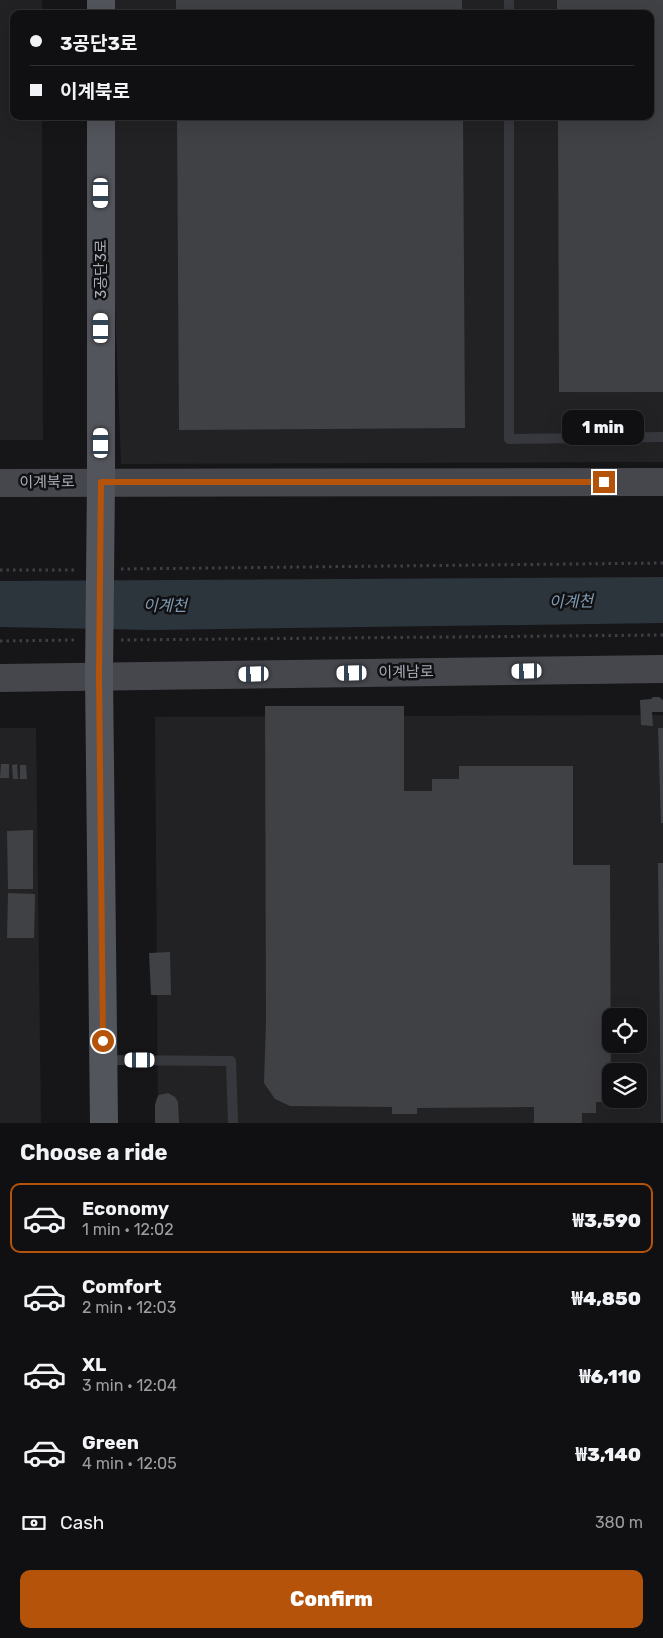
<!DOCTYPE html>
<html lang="en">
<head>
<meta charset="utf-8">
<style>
	body { margin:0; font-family:Rubik,"Noto Sans KR",sans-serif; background:#19191b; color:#f1f3f6; height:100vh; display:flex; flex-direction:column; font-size:19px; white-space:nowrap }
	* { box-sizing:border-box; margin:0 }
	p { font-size:16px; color:#9c9d9f }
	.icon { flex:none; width:28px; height:28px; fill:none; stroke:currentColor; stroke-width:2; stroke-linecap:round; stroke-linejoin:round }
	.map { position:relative; height:1123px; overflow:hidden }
	.side { display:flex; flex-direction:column; background:#101012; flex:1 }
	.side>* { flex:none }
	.guide { position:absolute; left:10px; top:10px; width:644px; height:110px; border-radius:10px; box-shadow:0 5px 20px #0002,0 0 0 1px #303032; display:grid; align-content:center; height:110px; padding:0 20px; background:#101012 }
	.fabs { position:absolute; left:602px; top:1008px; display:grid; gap:10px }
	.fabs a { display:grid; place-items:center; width:45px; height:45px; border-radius:10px; background:#101012; box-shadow:0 5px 20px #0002,0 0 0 1px #303032; font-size:25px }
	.end { position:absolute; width:22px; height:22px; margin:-11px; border:6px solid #b45309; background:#fff; box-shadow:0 0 0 2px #fff }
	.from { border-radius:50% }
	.bubble { position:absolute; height:35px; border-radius:10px; background:#101012; box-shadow:0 5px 20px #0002,0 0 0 1px #303032; font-size:16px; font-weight:800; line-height:35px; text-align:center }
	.car { position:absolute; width:15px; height:30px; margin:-15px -8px; border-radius:6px; box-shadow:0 0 4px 1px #0007; background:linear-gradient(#fff 24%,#345 0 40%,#fff 0 76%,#345 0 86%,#fff 0) }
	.guide b { display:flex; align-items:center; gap:18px; height:48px; font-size:19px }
	.guide b+b { border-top:1px solid #303032 }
	.guide i { width:12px; height:12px; background:#f1f3f6 }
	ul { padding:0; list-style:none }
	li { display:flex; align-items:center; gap:15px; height:70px; margin:0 10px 8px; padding:0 10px; border:2px solid transparent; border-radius:10px }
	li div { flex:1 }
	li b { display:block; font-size:19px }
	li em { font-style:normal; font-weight:800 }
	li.selected { border-color:#b45309 }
	li>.icon { width:45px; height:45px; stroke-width:1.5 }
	h2 { padding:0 20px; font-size:22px; line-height:60px }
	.pay { display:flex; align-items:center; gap:12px; height:55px; padding:0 20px; font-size:19px }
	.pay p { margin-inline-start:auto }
	.button { display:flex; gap:10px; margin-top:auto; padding:10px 20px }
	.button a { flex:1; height:58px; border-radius:10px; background:#b45309; color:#fff; font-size:20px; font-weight:800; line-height:58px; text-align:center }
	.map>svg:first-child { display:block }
	.built { fill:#222225; fill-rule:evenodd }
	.water { fill:#2c353c }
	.building { fill:#404145 }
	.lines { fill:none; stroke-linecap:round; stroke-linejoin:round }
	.path { stroke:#3d3f44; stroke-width:3; stroke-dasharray:2.5 4; stroke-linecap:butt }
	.lane { stroke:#37383d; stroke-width:10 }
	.secondary { stroke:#45474d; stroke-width:28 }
	.primary { stroke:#53555c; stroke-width:28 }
	.primary-bridge { stroke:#53555c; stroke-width:28 }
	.route { stroke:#b45309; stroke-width:6 }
	.labels { text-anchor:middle; stroke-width:5; stroke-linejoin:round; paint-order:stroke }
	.street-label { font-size:15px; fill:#a8adb8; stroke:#111113 }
	.water-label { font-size:16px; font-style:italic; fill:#7f9bb3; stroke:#111113 }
</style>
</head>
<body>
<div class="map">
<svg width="663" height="1123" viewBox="0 0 663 1123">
	<rect width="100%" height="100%" fill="#161618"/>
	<g class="built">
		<polygon points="0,0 42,0 42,14 14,14 14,116 42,116 43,440 0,440"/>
		<polygon points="104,0 663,0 663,462 121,464 108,116 650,116 650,14 105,14"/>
		<path d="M663,715V1123H158L155,717ZM611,1016H639V1044H611ZM611,1071H639V1099H611Z"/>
		<polygon points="0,728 36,728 41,1123 0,1123"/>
	</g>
	<polygon class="water" points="663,577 663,623 153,630 0,627 0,581"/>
	<g class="building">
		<rect x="176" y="0" width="286" height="14"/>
		<polygon points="557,0 663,0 663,392 559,392 558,116 650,116 650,14 557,14"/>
		<polygon points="177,116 463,116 465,428 179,430"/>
		<polygon points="653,697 659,697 663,700 663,712 652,712 653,726 641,725 640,700 651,699"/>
		<polygon points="265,706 404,706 404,791 432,791 432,779 459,779 459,766 573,766 573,865 610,865 611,1102 596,1102 596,1113 582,1113 582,1123 534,1123 534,1107 417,1108 417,1114 392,1114 392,1107 290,1106 275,1099 264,1083 266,1021"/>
		<polygon points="658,728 663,728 663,823 661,823"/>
		<polygon points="1,764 9,764 9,778 0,778"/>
		<polygon points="17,764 18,779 13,779 12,765"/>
		<polygon points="20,765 26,765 27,779 20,779"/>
		<polygon points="33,830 33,889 8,889 7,831"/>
		<polygon points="658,863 663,863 663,1123 661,1123"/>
		<polygon points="8,893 35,894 34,938 7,938"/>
		<polygon points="170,952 171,995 151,995 149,953"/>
		<polygon points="168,1093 175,1097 178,1102 179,1123 155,1123 155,1105 157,1098 159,1095"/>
	</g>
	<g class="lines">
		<g class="path">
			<polyline points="121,569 663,563"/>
			<polyline points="0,570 77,570"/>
			<polyline points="121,640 663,635"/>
			<polyline points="0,641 77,640"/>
		</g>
		<g class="lane">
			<polyline points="509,0 509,14"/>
			<polyline points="509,116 509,439 663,437"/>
			<polyline points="104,1060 231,1061 233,1123"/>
		</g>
		<g class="secondary">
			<polyline points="0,483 663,482"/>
			<polyline points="0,678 663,669"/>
		</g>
		<g class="primary">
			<polyline points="101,0 101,14"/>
			<polyline points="101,116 101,482"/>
			<polyline points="99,676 104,1123"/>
		</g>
		<polyline class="primary-bridge" points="99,676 101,482"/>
	</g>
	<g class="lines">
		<polyline class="route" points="103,1041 99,676 101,482 604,482"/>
	</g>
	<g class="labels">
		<g class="street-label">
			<text transform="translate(101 269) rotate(-90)" y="5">3공단3로</text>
			<text transform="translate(47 482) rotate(-1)" y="5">이계북로</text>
			<text transform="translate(406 672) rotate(-1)" y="5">이계남로</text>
		</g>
		<g class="water-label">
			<text transform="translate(571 601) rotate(-1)" y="6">이계천</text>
			<text x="165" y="611">이계천</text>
		</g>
	</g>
</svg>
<div class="fabs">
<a><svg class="icon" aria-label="locate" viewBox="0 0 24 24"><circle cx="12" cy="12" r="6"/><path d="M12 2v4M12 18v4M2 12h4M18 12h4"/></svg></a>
<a><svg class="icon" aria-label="layers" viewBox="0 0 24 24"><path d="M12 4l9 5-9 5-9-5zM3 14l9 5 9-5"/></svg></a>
</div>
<i class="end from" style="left:103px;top:1041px"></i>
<i class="end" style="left:604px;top:482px"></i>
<div class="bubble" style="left:562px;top:410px;width:82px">1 min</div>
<i class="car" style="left:101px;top:193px;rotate:180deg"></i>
<i class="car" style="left:101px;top:328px;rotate:0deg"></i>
<i class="car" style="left:101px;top:443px;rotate:0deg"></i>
<i class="car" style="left:527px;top:671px;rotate:269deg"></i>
<i class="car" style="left:352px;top:673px;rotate:269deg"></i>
<i class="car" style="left:254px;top:674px;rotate:269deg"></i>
<i class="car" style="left:140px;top:1060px;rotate:270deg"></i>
<div class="guide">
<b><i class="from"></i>3공단3로</b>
<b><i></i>이계북로</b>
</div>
</div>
<section class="side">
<h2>Choose a ride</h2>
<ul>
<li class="selected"><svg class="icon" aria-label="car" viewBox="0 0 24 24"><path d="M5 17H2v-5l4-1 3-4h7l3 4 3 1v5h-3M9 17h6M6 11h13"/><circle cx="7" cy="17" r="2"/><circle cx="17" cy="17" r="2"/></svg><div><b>Economy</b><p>1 min · 12:02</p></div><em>₩3,590</em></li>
<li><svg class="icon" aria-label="car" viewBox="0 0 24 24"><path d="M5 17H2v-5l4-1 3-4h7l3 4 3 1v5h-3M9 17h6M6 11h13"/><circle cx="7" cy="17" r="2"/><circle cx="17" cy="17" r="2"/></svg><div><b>Comfort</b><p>2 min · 12:03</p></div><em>₩4,850</em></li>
<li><svg class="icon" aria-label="car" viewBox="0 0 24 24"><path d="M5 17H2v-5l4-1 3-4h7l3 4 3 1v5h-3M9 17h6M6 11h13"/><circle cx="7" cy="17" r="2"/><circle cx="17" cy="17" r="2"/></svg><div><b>XL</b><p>3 min · 12:04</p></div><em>₩6,110</em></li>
<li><svg class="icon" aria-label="car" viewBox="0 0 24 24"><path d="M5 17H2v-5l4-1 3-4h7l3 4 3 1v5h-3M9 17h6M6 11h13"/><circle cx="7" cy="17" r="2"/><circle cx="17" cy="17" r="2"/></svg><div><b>Green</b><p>4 min · 12:05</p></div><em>₩3,140</em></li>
</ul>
<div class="pay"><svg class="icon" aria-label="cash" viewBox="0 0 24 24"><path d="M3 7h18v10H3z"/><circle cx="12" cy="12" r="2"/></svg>Cash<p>380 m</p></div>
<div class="button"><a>Confirm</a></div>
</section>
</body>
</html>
